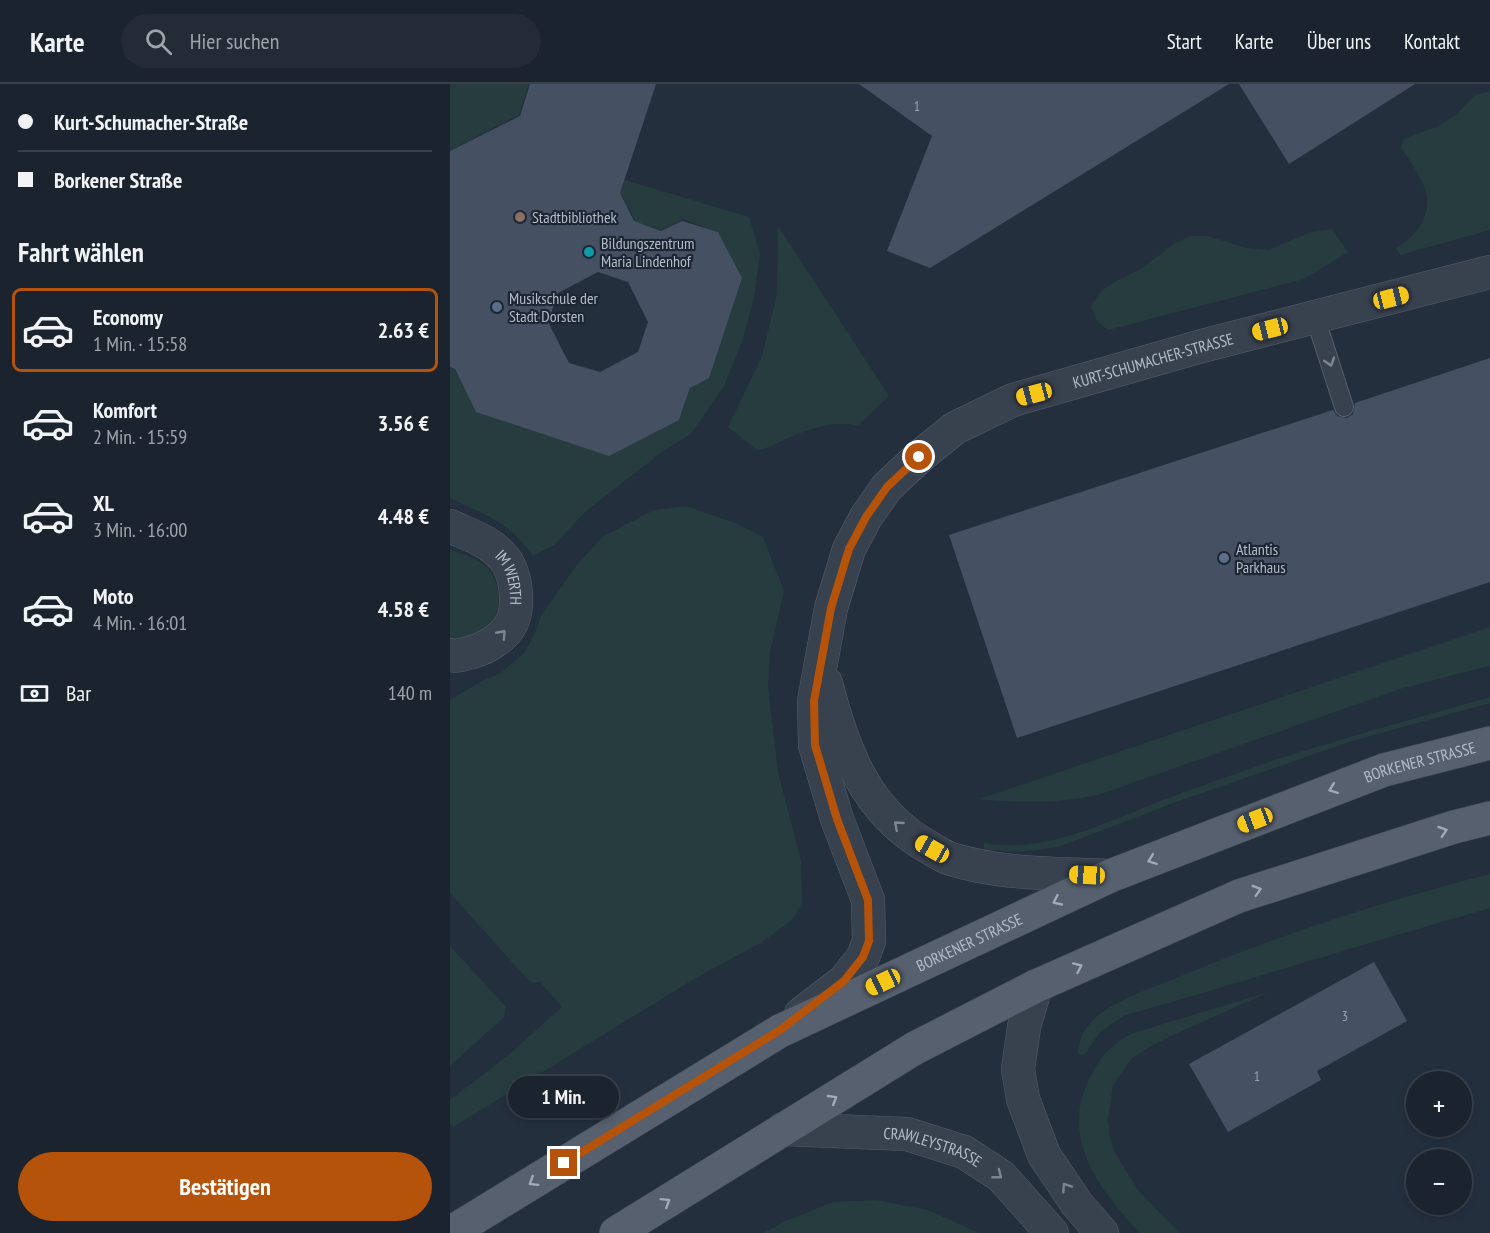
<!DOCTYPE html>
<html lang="de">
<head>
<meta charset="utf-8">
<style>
	body { margin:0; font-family:"PT Sans Narrow",sans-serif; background:#242b36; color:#f1f3f6; height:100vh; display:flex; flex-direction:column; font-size:22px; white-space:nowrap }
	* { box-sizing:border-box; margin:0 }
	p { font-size:20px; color:#a0a4aa }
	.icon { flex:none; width:33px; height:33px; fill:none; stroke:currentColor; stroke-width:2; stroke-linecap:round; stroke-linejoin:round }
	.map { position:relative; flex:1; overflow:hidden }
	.drawer { display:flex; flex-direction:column; background:#1b232e; width:450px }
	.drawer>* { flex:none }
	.top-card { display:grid; align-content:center; height:132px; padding:0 18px; background:#1b232e }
	.tools { position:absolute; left:956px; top:987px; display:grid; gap:12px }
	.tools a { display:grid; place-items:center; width:66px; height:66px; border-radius:50%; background:#1b232e; box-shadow:0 3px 9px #0003,0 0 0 2px #39404a; font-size:30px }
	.end { position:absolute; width:27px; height:27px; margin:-14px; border:8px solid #b45309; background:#fff; box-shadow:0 0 0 3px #fff }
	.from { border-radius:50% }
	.bubble { position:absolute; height:42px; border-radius:21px; background:#1b232e; box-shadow:0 3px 9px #0003,0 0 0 2px #39404a; font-size:20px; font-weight:600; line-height:42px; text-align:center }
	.car { position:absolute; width:18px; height:36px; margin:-18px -9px; border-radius:8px; box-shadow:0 0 4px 2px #0007; background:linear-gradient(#f5c518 24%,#345 0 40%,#f5c518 0 76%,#345 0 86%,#f5c518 0) }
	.top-card b { display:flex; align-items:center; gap:21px; height:57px; font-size:22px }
	.top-card b+b { border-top:2px solid #39404a }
	.top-card i { width:15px; height:15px; background:#f1f3f6 }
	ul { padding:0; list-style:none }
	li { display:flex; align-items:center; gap:18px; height:84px; margin:0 12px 9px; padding:0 6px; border:3px solid transparent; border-radius:9px }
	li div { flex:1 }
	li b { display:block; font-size:22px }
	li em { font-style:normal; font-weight:600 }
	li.selected { border-color:#b45309 }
	li>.icon { width:54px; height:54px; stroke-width:1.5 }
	h2 { padding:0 18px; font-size:27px; line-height:72px }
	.pay { display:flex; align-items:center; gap:15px; height:66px; padding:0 18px; font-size:22px }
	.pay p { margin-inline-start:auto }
	.primary-button { display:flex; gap:12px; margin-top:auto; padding:12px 18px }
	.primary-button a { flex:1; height:69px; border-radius:36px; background:#b45309; color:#fff; font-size:24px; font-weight:600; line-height:69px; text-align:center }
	header { display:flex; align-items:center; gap:36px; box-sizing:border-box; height:84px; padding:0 30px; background:#1b232e; border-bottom:2px solid #39404a }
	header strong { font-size:28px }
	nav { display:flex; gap:33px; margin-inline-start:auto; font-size:21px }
	.search { width:420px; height:54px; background:#242b36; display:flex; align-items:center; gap:15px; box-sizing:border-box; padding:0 21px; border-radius:33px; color:#a0a4aa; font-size:22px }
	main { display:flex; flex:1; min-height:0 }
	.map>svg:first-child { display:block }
	.green { fill:#263c3f }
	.building { fill:#455162; fill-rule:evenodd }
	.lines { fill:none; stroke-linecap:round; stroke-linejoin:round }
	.service-casing { stroke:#565f6c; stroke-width:20 }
	.minor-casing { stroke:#565f6c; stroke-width:34 }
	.primary-casing { stroke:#414a57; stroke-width:34 }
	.service { stroke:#38414e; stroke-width:18 }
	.minor { stroke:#38414e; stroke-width:33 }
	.primary { stroke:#56606e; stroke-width:33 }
	.oneway { stroke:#7c8592 }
	.oneway2 { stroke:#a1aab7 }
	.route { stroke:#b45309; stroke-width:8 }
	.education-dot { fill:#8d6e63; stroke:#1d2633; stroke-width:2 }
	.culture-dot { fill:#0f9aa8; stroke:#1d2633; stroke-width:2 }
	.service-dot { fill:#5c6f8a; stroke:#1d2633; stroke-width:2 }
	.labels { text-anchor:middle; stroke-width:4.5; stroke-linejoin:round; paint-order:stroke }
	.number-label { font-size:14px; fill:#98a1af }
	.poi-label { font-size:16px; fill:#b4bcc9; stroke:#1d2633; text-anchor:start }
	.street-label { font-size:16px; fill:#b4bcc9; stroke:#1d2633 }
</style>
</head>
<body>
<header>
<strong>Karte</strong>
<div class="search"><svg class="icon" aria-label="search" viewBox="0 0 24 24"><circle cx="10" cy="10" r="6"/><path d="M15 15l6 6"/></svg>Hier suchen</div>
<nav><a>Start</a><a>Karte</a><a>Über uns</a><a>Kontakt</a></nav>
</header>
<main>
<section class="drawer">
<div class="top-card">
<b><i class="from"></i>Kurt-Schumacher-Straße</b>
<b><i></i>Borkener Straße</b>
</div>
<h2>Fahrt wählen</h2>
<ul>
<li class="selected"><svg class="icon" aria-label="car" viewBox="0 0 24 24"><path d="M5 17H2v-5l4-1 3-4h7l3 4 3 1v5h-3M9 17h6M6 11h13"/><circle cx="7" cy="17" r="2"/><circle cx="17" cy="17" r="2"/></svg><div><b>Economy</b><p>1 Min. · 15:58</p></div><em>2.63 €</em></li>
<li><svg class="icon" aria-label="car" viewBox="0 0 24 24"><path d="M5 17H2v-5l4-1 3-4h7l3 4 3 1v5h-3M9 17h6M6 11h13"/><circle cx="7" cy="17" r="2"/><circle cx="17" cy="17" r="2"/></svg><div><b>Komfort</b><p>2 Min. · 15:59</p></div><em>3.56 €</em></li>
<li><svg class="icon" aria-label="car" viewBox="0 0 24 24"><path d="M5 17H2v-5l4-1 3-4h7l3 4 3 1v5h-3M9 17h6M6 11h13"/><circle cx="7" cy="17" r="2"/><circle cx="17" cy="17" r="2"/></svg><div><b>XL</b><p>3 Min. · 16:00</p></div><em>4.48 €</em></li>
<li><svg class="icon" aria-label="car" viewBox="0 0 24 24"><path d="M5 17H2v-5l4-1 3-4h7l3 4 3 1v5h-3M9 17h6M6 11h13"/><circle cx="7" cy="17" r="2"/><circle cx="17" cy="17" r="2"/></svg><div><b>Moto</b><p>4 Min. · 16:01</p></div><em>4.58 €</em></li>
</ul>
<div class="pay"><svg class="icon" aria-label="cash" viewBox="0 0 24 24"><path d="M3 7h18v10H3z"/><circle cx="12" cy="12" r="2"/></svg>Bar<p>140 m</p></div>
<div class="primary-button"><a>Bestätigen</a></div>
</section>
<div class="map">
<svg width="1040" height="1149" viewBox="0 0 1040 1149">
	<rect width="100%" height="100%" fill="#242f3e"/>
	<g class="green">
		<polygon points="0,0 79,0 69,31 0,66"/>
		<path d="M1040,7V146L950,171L946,164C964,154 979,136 977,114C976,99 959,76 951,63L954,55L971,48L987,43L1006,31L1025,11Z"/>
		<path d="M175,96L299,133L310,170L304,214L292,258L274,302L241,350L212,368L136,427L104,461L83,472C58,437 37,432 0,414V284L4,285L27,328L160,371L230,335L240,304L292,194L268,148L233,135L211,146L186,138L170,108Z"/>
		<path d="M328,142L439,312L408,342C377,333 344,352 316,364L307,366L278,343L312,272L327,210Z"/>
		<polygon points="882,145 898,168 854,195 658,246 647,237 641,222 651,207 668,196 691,185 725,159 740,152 757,152 797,164 819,166 860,148"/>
		<polygon points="236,422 285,439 313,453 334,507 320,568 318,603 328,688 351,777 352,819 342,836 312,858 244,895 3,1043 0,1039 0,1016 56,973 112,923 90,898 80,898 0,809 0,616 32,597 52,588 75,568 85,549 91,532 126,482 152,453 204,426"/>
		<path d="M0,465C12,470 29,475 38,484C52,500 53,531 36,545C26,553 12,555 0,555Z"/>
		<path d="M1040,543V582L953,604L651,710C610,720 571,719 529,715Z"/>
		<path d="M1040,613V619L902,657L726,718L611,762C586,768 560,769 534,765V759C597,770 656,738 713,716C750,702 788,689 825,676C896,653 968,634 1040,613Z"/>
		<path d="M1040,790V824C917,859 795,897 673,932L650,948L634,971L628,970C629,959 631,950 639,941C654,920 695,907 719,897C823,853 930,818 1040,790Z"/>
		<polygon points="0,862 56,923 54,933 0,982"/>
		<path d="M819,908L721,952L699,963L682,974L663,1001L658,1035L660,1054L665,1069L688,1106L729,1149H690C649,1105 607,1052 642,990C654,968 660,962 683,949Z"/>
		<polygon points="426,1116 478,1126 529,1149 313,1149 336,1137 383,1118"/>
	</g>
	<g class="building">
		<path d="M80,0H206L170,109L184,137L211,147L232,137L268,148L292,194L259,294L240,304L229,336L159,372L26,328L5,285L0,283V67L70,32ZM148,188L178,198L198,238L188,268L150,288L119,279L98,238L108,209Z"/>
		<polygon points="409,0 779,0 480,184 437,167 482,52"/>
		<polygon points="789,0 965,0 839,80"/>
		<polygon points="1040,274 1040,498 567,654 499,451 883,326 887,332 897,334 903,330 905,319"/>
		<polygon points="924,878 957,937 867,987 871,996 778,1048 739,980"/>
	</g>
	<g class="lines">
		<defs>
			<polyline id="service" points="865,233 894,323"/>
			<g id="minor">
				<path id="s1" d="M0,442C17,450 39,457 52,472C66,486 70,520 62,538C55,553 37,564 22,568C15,570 7,573 0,571"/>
				<path d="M376,599C393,666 416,729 480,764C487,768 494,773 501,775C552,791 608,789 660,792"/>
				<polyline points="586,902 574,943 568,985 573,1015 594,1071 627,1120 652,1149"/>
				<path id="s2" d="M351,930L394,897L413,873L419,857L418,816L387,735L365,661L364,617L381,524L399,465L416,433L437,403L469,373L505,344L563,316L752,262L1040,188"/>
				<path id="s3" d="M333,1045L457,1050L514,1068L551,1092L602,1149"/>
			</g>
			<g id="primary">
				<path id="s4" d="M0,1149L330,947L660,792L934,686L1040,659"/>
				<polyline points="166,1149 465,964 586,902 789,812 1004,743 1040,734"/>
			</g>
		</defs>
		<use href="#service" class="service-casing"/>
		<use href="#minor" class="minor-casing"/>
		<use href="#primary" class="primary-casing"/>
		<use href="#service" class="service"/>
		<use href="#minor" class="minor"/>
		<use href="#primary" class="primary"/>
	</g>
	<defs><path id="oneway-chevron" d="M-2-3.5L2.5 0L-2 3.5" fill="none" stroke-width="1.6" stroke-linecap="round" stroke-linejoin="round" transform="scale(1.5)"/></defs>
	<g class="oneway">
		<use href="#oneway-chevron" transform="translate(880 278) rotate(72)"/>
		<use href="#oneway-chevron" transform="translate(52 550) rotate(-48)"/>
		<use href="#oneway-chevron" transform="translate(448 741) rotate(-139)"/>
		<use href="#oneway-chevron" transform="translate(548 1091) rotate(38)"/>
		<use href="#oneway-chevron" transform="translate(616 1103) rotate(-124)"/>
	</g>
	<g class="oneway2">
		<use href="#oneway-chevron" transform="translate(883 705) rotate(159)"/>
		<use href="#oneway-chevron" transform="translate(993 747) rotate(-18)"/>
		<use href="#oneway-chevron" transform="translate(702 776) rotate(159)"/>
		<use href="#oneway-chevron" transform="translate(807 806) rotate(-18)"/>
		<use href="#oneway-chevron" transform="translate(607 817) rotate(155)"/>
		<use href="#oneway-chevron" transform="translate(628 883) rotate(-24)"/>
		<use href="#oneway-chevron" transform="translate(383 1015) rotate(-31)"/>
		<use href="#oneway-chevron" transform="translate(83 1098) rotate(148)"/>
		<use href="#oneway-chevron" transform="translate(216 1118) rotate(-32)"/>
	</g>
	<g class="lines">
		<polyline class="route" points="114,1079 330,946 394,897 413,873 419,857 418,816 387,735 365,661 364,617 381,524 399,465 416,433 437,403 469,373"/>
	</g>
	<circle class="education-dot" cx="70" cy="133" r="6"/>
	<circle class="culture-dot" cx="139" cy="168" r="6"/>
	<g class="service-dot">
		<circle cx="47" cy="223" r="6"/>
		<circle cx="774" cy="474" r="6"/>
	</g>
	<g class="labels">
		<g class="number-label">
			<text x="467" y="27">1</text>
			<text x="895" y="937">3</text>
			<text x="807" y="997">1</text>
		</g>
		<g class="poi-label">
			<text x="82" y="139">Stadtbibliothek</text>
			<text x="151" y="165">Bildungszentrum<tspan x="151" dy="18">Maria Lindenhof</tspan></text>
			<text x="59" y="220">Musikschule der<tspan x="59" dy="18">Stadt Dorsten</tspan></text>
			<text x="786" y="471">Atlantis<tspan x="786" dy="18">Parkhaus</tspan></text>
		</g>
		<g class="street-label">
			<text dy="6" stroke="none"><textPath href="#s2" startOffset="880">KURT-SCHUMACHER-STRASSE</textPath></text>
			<text dy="6" stroke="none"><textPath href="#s1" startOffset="84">IM WERTH</textPath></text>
			<text dy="6" stroke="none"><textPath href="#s4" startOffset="1082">BORKENER STRASSE</textPath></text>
			<text dy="6" stroke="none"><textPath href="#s4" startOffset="596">BORKENER STRASSE</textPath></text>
			<text dy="6" stroke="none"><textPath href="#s3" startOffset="152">CRAWLEYSTRASSE</textPath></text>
		</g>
	</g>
</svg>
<div class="tools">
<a>+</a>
<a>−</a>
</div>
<i class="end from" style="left:469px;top:373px"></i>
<i class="end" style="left:114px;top:1079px"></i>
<div class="bubble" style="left:58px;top:992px;width:111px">1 Min.</div>
<i class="car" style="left:941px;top:214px;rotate:76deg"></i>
<i class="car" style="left:820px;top:245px;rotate:256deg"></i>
<i class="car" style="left:584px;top:310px;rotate:255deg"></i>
<i class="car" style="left:805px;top:736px;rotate:249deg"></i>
<i class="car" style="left:482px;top:765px;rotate:299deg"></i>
<i class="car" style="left:637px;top:791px;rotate:273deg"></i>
<i class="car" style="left:433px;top:898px;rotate:245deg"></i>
</div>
</main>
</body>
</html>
